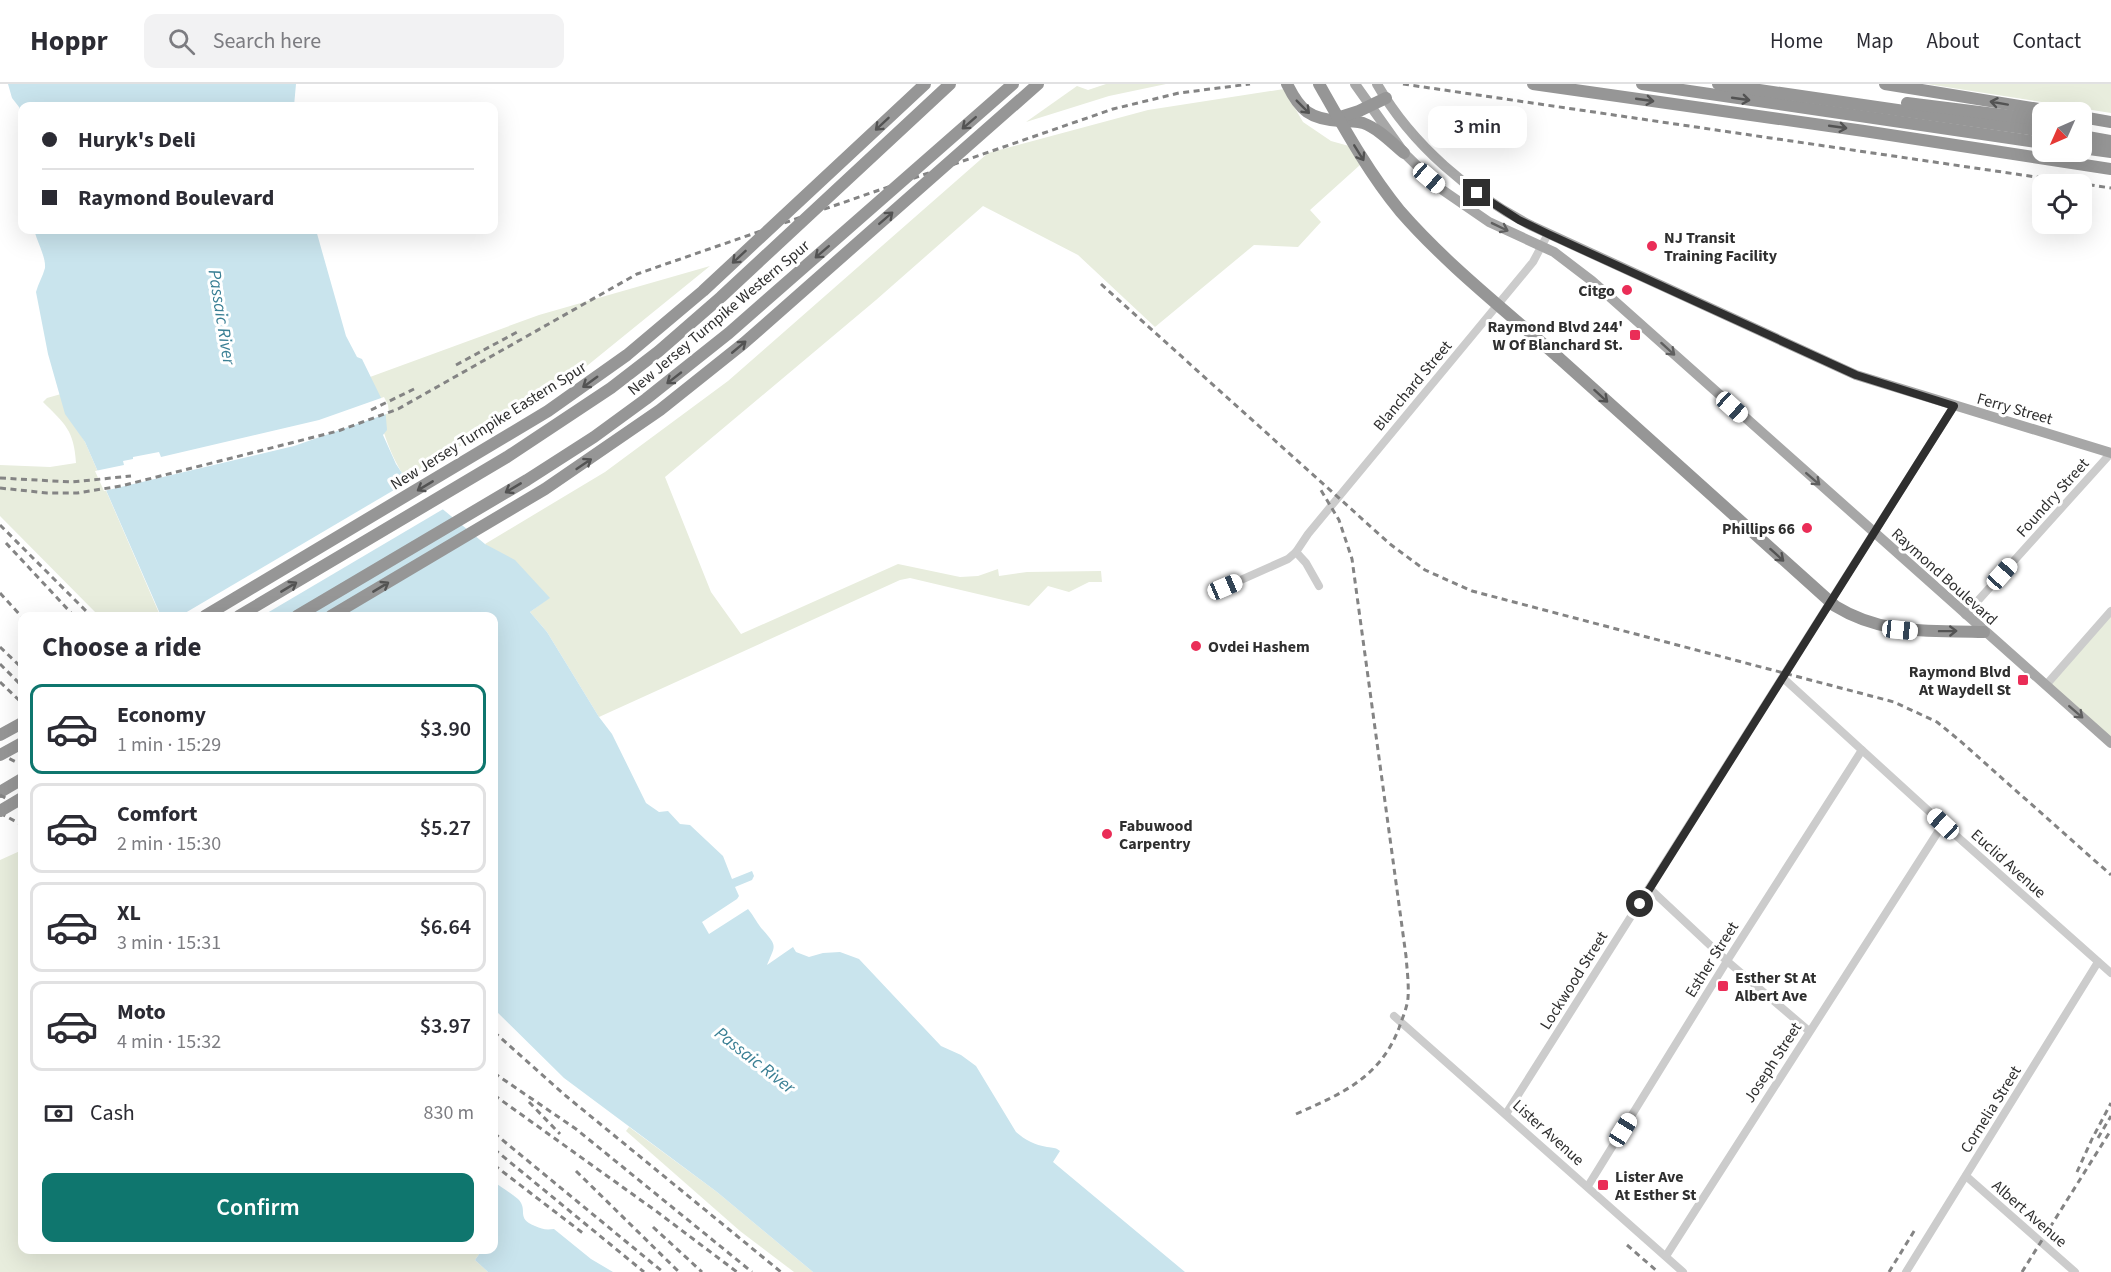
<!DOCTYPE html>
<html lang="en">
<head>
<meta charset="utf-8">
<style>
	body { margin:0; font-family:"Source Sans 3",sans-serif; background:#f2f2f3; color:#2b2b33; height:100vh; display:flex; flex-direction:column; font-size:22px; white-space:nowrap }
	* { box-sizing:border-box; margin:0 }
	p { font-size:20px; color:#7c7c81 }
	.icon { flex:none; width:33px; height:33px; fill:none; stroke:currentColor; stroke-width:2; stroke-linecap:round; stroke-linejoin:round }
	.map { position:relative; flex:1; overflow:hidden }
	.side { position:absolute; left:18px; top:528px; width:480px; height:642px; display:flex; flex-direction:column; background:#fff; border-radius:12px; box-shadow:0 6px 24px #0002 }
	.side>* { flex:none }
	.hud { position:absolute; left:18px; top:18px; width:480px; height:132px; border-radius:12px; box-shadow:0 6px 24px #0002; display:grid; align-content:center; height:132px; padding:0 24px; background:#fff }
	.needle { width:39px; rotate:225deg }
	.buttons { position:absolute; left:2032px; top:18px; display:grid; gap:12px }
	.buttons a { display:grid; place-items:center; width:60px; height:60px; border-radius:12px; background:#fff; box-shadow:0 6px 24px #0002; font-size:30px }
	.end { position:absolute; width:27px; height:27px; margin:-14px; border:8px solid #2f2f2f; background:#fff; box-shadow:0 0 0 3px #fff }
	.from { border-radius:50% }
	.bubble { position:absolute; height:42px; border-radius:12px; background:#fff; box-shadow:0 6px 24px #0002; font-size:20px; font-weight:600; line-height:42px; text-align:center }
	.car { position:absolute; width:18px; height:36px; margin:-18px -9px; border-radius:8px; box-shadow:0 0 4px 2px #0007; background:linear-gradient(#fff 24%,#345 0 40%,#fff 0 76%,#345 0 86%,#fff 0) }
	.hud b { display:flex; align-items:center; gap:21px; height:57px; font-size:22px }
	.hud b+b { border-top:2px solid #e1e1e2 }
	.hud i { width:15px; height:15px; background:#2b2b33 }
	ul { padding:0; list-style:none }
	li { display:flex; align-items:center; gap:18px; height:90px; margin:0 12px 9px; padding:0 12px; border:3px solid #e1e1e2; border-radius:12px }
	li div { flex:1 }
	li b { display:block; font-size:22px }
	li em { font-style:normal; font-weight:600 }
	li.current { border-color:#0f766e }
	li>.icon { width:54px; height:54px; stroke-width:1.5 }
	h2 { padding:0 24px; font-size:27px; line-height:72px }
	.pay { display:flex; align-items:center; gap:15px; height:66px; padding:0 24px; font-size:22px }
	.pay p { margin-inline-start:auto }
	.cta { display:flex; gap:12px; margin-top:auto; padding:12px 24px }
	.cta a { flex:1; height:69px; border-radius:12px; background:#0f766e; color:#fff; font-size:24px; font-weight:600; line-height:69px; text-align:center }
	header { display:flex; align-items:center; gap:36px; box-sizing:border-box; height:84px; padding:0 30px; background:#fff; border-bottom:2px solid #e1e1e2 }
	header strong { font-size:28px }
	nav { display:flex; gap:33px; margin-inline-start:auto; font-size:21px }
	.search { width:420px; height:54px; background:#f2f2f3; display:flex; align-items:center; gap:15px; box-sizing:border-box; padding:0 21px; border-radius:12px; color:#7c7c81; font-size:22px }
	.map>svg:first-child { display:block }
	.green { fill:#e8eddd }
	.water { fill:#c9e4ed }
	.pier { fill:#fff }
	.lines { fill:none; stroke-linecap:round; stroke-linejoin:round }
	.minor { stroke:#ccc; stroke-width:8 }
	.major { stroke:#a7a7a7; stroke-width:10 }
	.highway { stroke:#969696; stroke-width:12 }
	.rail { stroke:#848484; stroke-width:3; stroke-dasharray:6 4.5; stroke-linecap:butt }
	.highway-bridge { stroke:#969696; stroke-width:12 }
	.oneway { stroke:#535353 }
	.oneway2 { stroke:#5f5f5f }
	.route { stroke:#2f2f2f; stroke-width:8 }
	.poi-dot { fill:#ea2d57; stroke:#fff; stroke-width:2 }
	.labels { text-anchor:middle; stroke-width:6; stroke-linejoin:round; paint-order:stroke }
	.poi-label { font-size:16px; font-weight:bold; fill:#2f2f2f; stroke:#fff; text-anchor:start }
	.street-label { font-size:16px; fill:#2f2f2f; stroke:#fff }
	.water-label { font-size:18px; font-style:italic; fill:#3a7f94; stroke:#fff }
</style>
</head>
<body>
<header>
<strong>Hoppr</strong>
<div class="search"><svg class="icon" aria-label="search" viewBox="0 0 24 24"><circle cx="10" cy="10" r="6"/><path d="M15 15l6 6"/></svg>Search here</div>
<nav><a>Home</a><a>Map</a><a>About</a><a>Contact</a></nav>
</header>
<div class="map">
<svg width="2111" height="1188" viewBox="0 0 2111 1188">
	<rect width="100%" height="100%" fill="#fff"/>
	<g class="green">
		<polygon points="1106,0 1166,0 1109,12 1026,38 1077,2 1088,6"/>
		<polygon points="1927,0 2111,0 2111,29"/>
		<polygon points="1284,5 1303,38 1331,57 1349,62 1360,81 1310,126 1321,138 1298,163 1254,161 1155,243 1078,171 983,122 876,216 665,393 711,508 741,550 898,480 960,493 978,492 998,485 999,492 1027,488 1101,487 1102,498 1089,498 1069,508 1048,502 1029,522 910,494 900,496 599,633 547,548 530,528 549,514 485,460 605,388 728,297 988,69 1148,26"/>
		<path d="M710,182L572,294L406,395C385,364 378,330 370,293L539,231Z"/>
		<path d="M61,310C65,332 75,340 85,358L159,529L155,532H99L0,432V381L50,383L76,379C74,346 65,340 43,318L47,314Z"/>
		<polygon points="2111,531 2111,659 2046,599"/>
		<polygon points="20,767 22,769 22,1166 482,1166 475,1176 488,1188 0,1188 0,776"/>
		<polygon points="629,1043 717,1108 813,1188 794,1188 740,1147 626,1047"/>
	</g>
	<g class="water">
		<polygon points="8,0 296,0 294,22 22,22 22,46 19,23 12,14"/>
		<path d="M35,146H316L346,252L357,273L362,275L385,322L387,346L383,351L396,380L406,395L485,460L515,476L550,514L530,528L547,548L599,633L612,650L646,719L659,728L668,727L680,740L690,741L723,772L732,795L752,787L754,792L752,796L735,803L739,812L737,815L702,838L709,850L748,825C754,832 758,841 763,846C778,863 775,861 767,881L793,863L796,868L809,873L823,869L840,868L859,875L941,962L961,971L976,982L1016,1048C1025,1056 1035,1061 1047,1063C1053,1064 1055,1063 1060,1067L1053,1078L1185,1188H813L717,1108L564,994L494,925V532H161L85,358L65,330L48,270L36,208C38,200 43,192 45,184C46,174 38,159 35,149Z"/>
		<path d="M494,1098C501,1103 511,1109 518,1115C529,1126 515,1134 535,1142C542,1145 545,1146 554,1145L591,1175L613,1188H488L475,1176L482,1166H494Z"/>
	</g>
	<g class="pier">
		<polygon points="384,313 388,321 389,329 294,362 104,407 95,387 124,381 123,377 133,375 133,373 159,368 161,373 319,336"/>
		<polygon points="411,396 445,424 262,532 180,532"/>
	</g>
	<g class="lines">
		<g class="minor">
			<polyline points="1296,468 1306,479 1319,502"/>
			<polyline points="1225,503 1288,475 1296,468 1308,450 1533,178 1548,150"/>
			<polyline points="1965,531 2111,369"/>
			<polyline points="1783,594 1943,740 2111,889"/>
			<polyline points="2046,601 2111,527"/>
			<polyline points="1649,804 1727,877 1809,947"/>
			<polyline points="1394,932 1683,1188"/>
			<polyline points="1506,1030 1954,322"/>
			<polyline points="1966,1092 2075,1188"/>
			<polyline points="1588,1102 1727,877 1862,666"/>
			<polyline points="1666,1172 1943,740"/>
			<polyline points="1906,1188 2098,878"/>
		</g>
		<g class="major">
			<polyline points="1355,0 1404,69 1441,105 1489,138 1554,168 1592,197 2111,659"/>
			<path d="M1377,0C1411,60 1471,111 1532,142L1856,291L2111,369"/>
		</g>
		<g class="highway">
			<path d="M1287,0C1300,27 1310,35 1340,37C1348,37 1356,37 1363,39C1379,45 1392,59 1404,69"/>
			<polyline points="1533,0 1864,47 2111,85"/>
			<polyline points="1642,0 2043,59"/>
			<polyline points="1718,0 2043,47"/>
			<polyline points="1885,0 2057,28"/>
			<polyline points="1907,19 2043,36"/>
			<polyline points="2082,33 2111,38"/>
			<polyline points="1337,34 1359,27 1386,14"/>
			<polyline points="2082,52 2111,57"/>
			<polyline points="2082,64 2111,68"/>
			<path d="M1558,273L1835,522C1884,552 1930,546 1984,548"/>
			<polyline points="0,651 22,639"/>
			<polyline points="0,708 22,695"/>
		</g>
		<g class="rail">
			<polyline points="1403,0 2111,104"/>
			<polyline points="1101,200 1390,460 1425,486 1472,507 1894,618 1937,638 1959,656 2111,791"/>
			<polyline points="456,281 519,247"/>
			<polyline points="371,326 414,305"/>
			<polyline points="0,394 72,398 131,392"/>
			<polyline points="0,404 47,409 77,409 121,402 338,347 398,325 637,190 1113,25 1179,9 1250,0"/>
			<polyline points="0,441 91,532"/>
			<polyline points="6,459 74,532"/>
			<polyline points="0,509 22,533"/>
			<polyline points="0,563 22,584"/>
			<polyline points="0,580 22,602"/>
			<polyline points="0,598 22,619"/>
			<polyline points="0,670 22,681"/>
			<polyline points="0,711 22,723"/>
			<polyline points="0,729 22,741"/>
			<polyline points="494,948 566,1012 781,1188"/>
			<polyline points="494,989 576,1045 752,1188"/>
			<polyline points="494,1011 656,1127 737,1188"/>
			<polyline points="529,1018 560,1050"/>
			<path d="M1296,1030C1341,1010 1380,994 1399,944C1402,935 1407,924 1408,914C1409,900 1407,886 1406,872L1352,475L1339,436L1319,403"/>
			<polyline points="494,1049 663,1188"/>
			<polyline points="2098,1054 2111,1032"/>
			<polyline points="494,1065 644,1188"/>
			<polyline points="494,1081 584,1150"/>
			<polyline points="576,1087 679,1188"/>
			<polyline points="2077,1088 2092,1055 2111,1019"/>
			<polyline points="653,1143 702,1188"/>
			<polyline points="1627,1161 1658,1188"/>
			<polyline points="1889,1188 1916,1144"/>
			<polyline points="2022,1188 2111,1046"/>
		</g>
		<g class="highway-bridge">
			<path d="M1319,0C1344,44 1368,88 1400,127C1447,181 1505,226 1558,273"/>
			<polyline points="205,532 548,327 627,271 703,207 925,0"/>
			<polyline points="239,532 507,373 611,304 659,267 721,213 950,0"/>
			<polyline points="297,532 527,396 594,353 646,315 729,249 1013,0"/>
			<polyline points="331,532 545,405 660,326 744,259 1038,0"/>
			<polyline points="0,671 22,659"/>
			<polyline points="0,727 22,714"/>
		</g>
	</g>
	<defs><path id="oneway-shaft" d="M-6 0H5M1.5-3L5.5 0L1.5 3" fill="none" stroke-width="1.6" stroke-linecap="round" stroke-linejoin="round" transform="scale(1.5)"/></defs>
	<g class="oneway">
		<use href="#oneway-shaft" transform="translate(1741 15) rotate(8)"/>
		<use href="#oneway-shaft" transform="translate(1645 16) rotate(8)"/>
		<use href="#oneway-shaft" transform="translate(1999 19) rotate(-170)"/>
		<use href="#oneway-shaft" transform="translate(1303 23) rotate(45)"/>
		<use href="#oneway-shaft" transform="translate(969 39) rotate(139)"/>
		<use href="#oneway-shaft" transform="translate(882 40) rotate(137)"/>
		<use href="#oneway-shaft" transform="translate(1838 43) rotate(8)"/>
		<use href="#oneway-shaft" transform="translate(1359 69) rotate(58)"/>
		<use href="#oneway-shaft" transform="translate(886 134) rotate(-41)"/>
		<use href="#oneway-shaft" transform="translate(822 168) rotate(139)"/>
		<use href="#oneway-shaft" transform="translate(739 173) rotate(137)"/>
		<use href="#oneway-shaft" transform="translate(739 263) rotate(-40)"/>
		<use href="#oneway-shaft" transform="translate(674 294) rotate(142)"/>
		<use href="#oneway-shaft" transform="translate(590 298) rotate(144)"/>
		<use href="#oneway-shaft" transform="translate(1601 312) rotate(42)"/>
		<use href="#oneway-shaft" transform="translate(584 380) rotate(-34)"/>
		<use href="#oneway-shaft" transform="translate(425 402) rotate(149)"/>
		<use href="#oneway-shaft" transform="translate(513 404) rotate(149)"/>
		<use href="#oneway-shaft" transform="translate(1777 471) rotate(42)"/>
		<use href="#oneway-shaft" transform="translate(289 503) rotate(-31)"/>
		<use href="#oneway-shaft" transform="translate(381 503) rotate(-31)"/>
		<use href="#oneway-shaft" transform="translate(1948 547) rotate(-1)"/>
	</g>
	<g class="oneway2">
		<use href="#oneway-shaft" transform="translate(1500 143) rotate(26)"/>
		<use href="#oneway-shaft" transform="translate(1668 265) rotate(42)"/>
		<use href="#oneway-shaft" transform="translate(1813 395) rotate(41)"/>
		<use href="#oneway-shaft" transform="translate(2076 628) rotate(41)"/>
	</g>
	<g class="lines">
		<polyline class="route" points="1477,109 1519,136 1548,150 1856,291 1954,322 1640,820"/>
	</g>
	<g class="poi-dot">
		<circle cx="1652" cy="162" r="6"/>
		<circle cx="1627" cy="206" r="6"/>
		<rect x="1629" y="245" width="12" height="12" rx="3"/>
		<circle cx="1807" cy="444" r="6"/>
		<circle cx="1196" cy="562" r="6"/>
		<rect x="2017" y="590" width="12" height="12" rx="3"/>
		<circle cx="1107" cy="750" r="6"/>
		<rect x="1717" y="896" width="12" height="12" rx="3"/>
		<rect x="1597" y="1095" width="12" height="12" rx="3"/>
	</g>
	<g class="labels">
		<g class="poi-label">
			<text x="1664" y="159">NJ Transit<tspan x="1664" dy="18">Training Facility</tspan></text>
			<text x="1615" y="212" text-anchor="end">Citgo</text>
			<text x="1623" y="248" text-anchor="end">Raymond Blvd 244'<tspan x="1623" dy="18">W Of Blanchard St.</tspan></text>
			<text x="1795" y="450" text-anchor="end">Phillips 66</text>
			<text x="1208" y="568">Ovdei Hashem</text>
			<text x="2011" y="593" text-anchor="end">Raymond Blvd<tspan x="2011" dy="18">At Waydell St</tspan></text>
			<text x="1119" y="747">Fabuwood<tspan x="1119" dy="18">Carpentry</tspan></text>
			<text x="1735" y="899">Esther St At<tspan x="1735" dy="18">Albert Ave</tspan></text>
			<text x="1615" y="1098">Lister Ave<tspan x="1615" dy="18">At Esther St</tspan></text>
		</g>
		<g class="street-label">
			<text transform="translate(718 233) rotate(-40)" y="6">New Jersey Turnpike Western Spur</text>
			<text transform="translate(1412 301) rotate(-50)" y="6">Blanchard Street</text>
			<text transform="translate(2015 324) rotate(16)" y="6">Ferry Street</text>
			<text transform="translate(488 341) rotate(-32)" y="6">New Jersey Turnpike Eastern Spur</text>
			<text transform="translate(2052 413) rotate(-48)" y="6">Foundry Street</text>
			<text transform="translate(1945 492) rotate(42)" y="6">Raymond Boulevard</text>
			<text transform="translate(2009 779) rotate(42)" y="6">Euclid Avenue</text>
			<text transform="translate(1711 875) rotate(-58)" y="6">Esther Street</text>
			<text transform="translate(1573 896) rotate(-58)" y="6">Lockwood Street</text>
			<text transform="translate(1772 978) rotate(-57)" y="6">Joseph Street</text>
			<text transform="translate(1990 1025) rotate(-58)" y="6">Cornelia Street</text>
			<text transform="translate(1549 1048) rotate(42)" y="6">Lister Avenue</text>
			<text transform="translate(2030 1129) rotate(41)" y="6">Albert Avenue</text>
		</g>
		<g class="water-label">
			<text transform="translate(222 233) rotate(81)" y="6">Passaic River</text>
			<text transform="translate(755 976) rotate(38)" y="6">Passaic River</text>
		</g>
	</g>
</svg>
<div class="buttons">
<a><svg class="needle" viewBox="-14 -14 28 28"><path d="M0-13l5 13h-10z" fill="#e53935"/><path d="M0 13l5-13h-10z" fill="#7c7c81"/></svg></a>
<a><svg class="icon" aria-label="locate" viewBox="0 0 24 24"><circle cx="12" cy="12" r="6"/><path d="M12 2v4M12 18v4M2 12h4M18 12h4"/></svg></a>
</div>
<i class="end from" style="left:1640px;top:820px"></i>
<i class="end" style="left:1477px;top:109px"></i>
<div class="bubble" style="left:1428px;top:22px;width:99px">3 min</div>
<i class="car" style="left:1429px;top:94px;rotate:131deg"></i>
<i class="car" style="left:1732px;top:323px;rotate:132deg"></i>
<i class="car" style="left:2002px;top:490px;rotate:42deg"></i>
<i class="car" style="left:1225px;top:503px;rotate:67deg"></i>
<i class="car" style="left:1900px;top:546px;rotate:96deg"></i>
<i class="car" style="left:1943px;top:740px;rotate:313deg"></i>
<i class="car" style="left:1623px;top:1046px;rotate:32deg"></i>
<div class="hud">
<b><i class="from"></i>Huryk's Deli</b>
<b><i></i>Raymond Boulevard</b>
</div>
<section class="side">
<h2>Choose a ride</h2>
<ul>
<li class="current"><svg class="icon" aria-label="car" viewBox="0 0 24 24"><path d="M5 17H2v-5l4-1 3-4h7l3 4 3 1v5h-3M9 17h6M6 11h13"/><circle cx="7" cy="17" r="2"/><circle cx="17" cy="17" r="2"/></svg><div><b>Economy</b><p>1 min · 15:29</p></div><em>$3.90</em></li>
<li><svg class="icon" aria-label="car" viewBox="0 0 24 24"><path d="M5 17H2v-5l4-1 3-4h7l3 4 3 1v5h-3M9 17h6M6 11h13"/><circle cx="7" cy="17" r="2"/><circle cx="17" cy="17" r="2"/></svg><div><b>Comfort</b><p>2 min · 15:30</p></div><em>$5.27</em></li>
<li><svg class="icon" aria-label="car" viewBox="0 0 24 24"><path d="M5 17H2v-5l4-1 3-4h7l3 4 3 1v5h-3M9 17h6M6 11h13"/><circle cx="7" cy="17" r="2"/><circle cx="17" cy="17" r="2"/></svg><div><b>XL</b><p>3 min · 15:31</p></div><em>$6.64</em></li>
<li><svg class="icon" aria-label="car" viewBox="0 0 24 24"><path d="M5 17H2v-5l4-1 3-4h7l3 4 3 1v5h-3M9 17h6M6 11h13"/><circle cx="7" cy="17" r="2"/><circle cx="17" cy="17" r="2"/></svg><div><b>Moto</b><p>4 min · 15:32</p></div><em>$3.97</em></li>
</ul>
<div class="pay"><svg class="icon" aria-label="cash" viewBox="0 0 24 24"><path d="M3 7h18v10H3z"/><circle cx="12" cy="12" r="2"/></svg>Cash<p>830 m</p></div>
<div class="cta"><a>Confirm</a></div>
</section>
</div>
</body>
</html>
